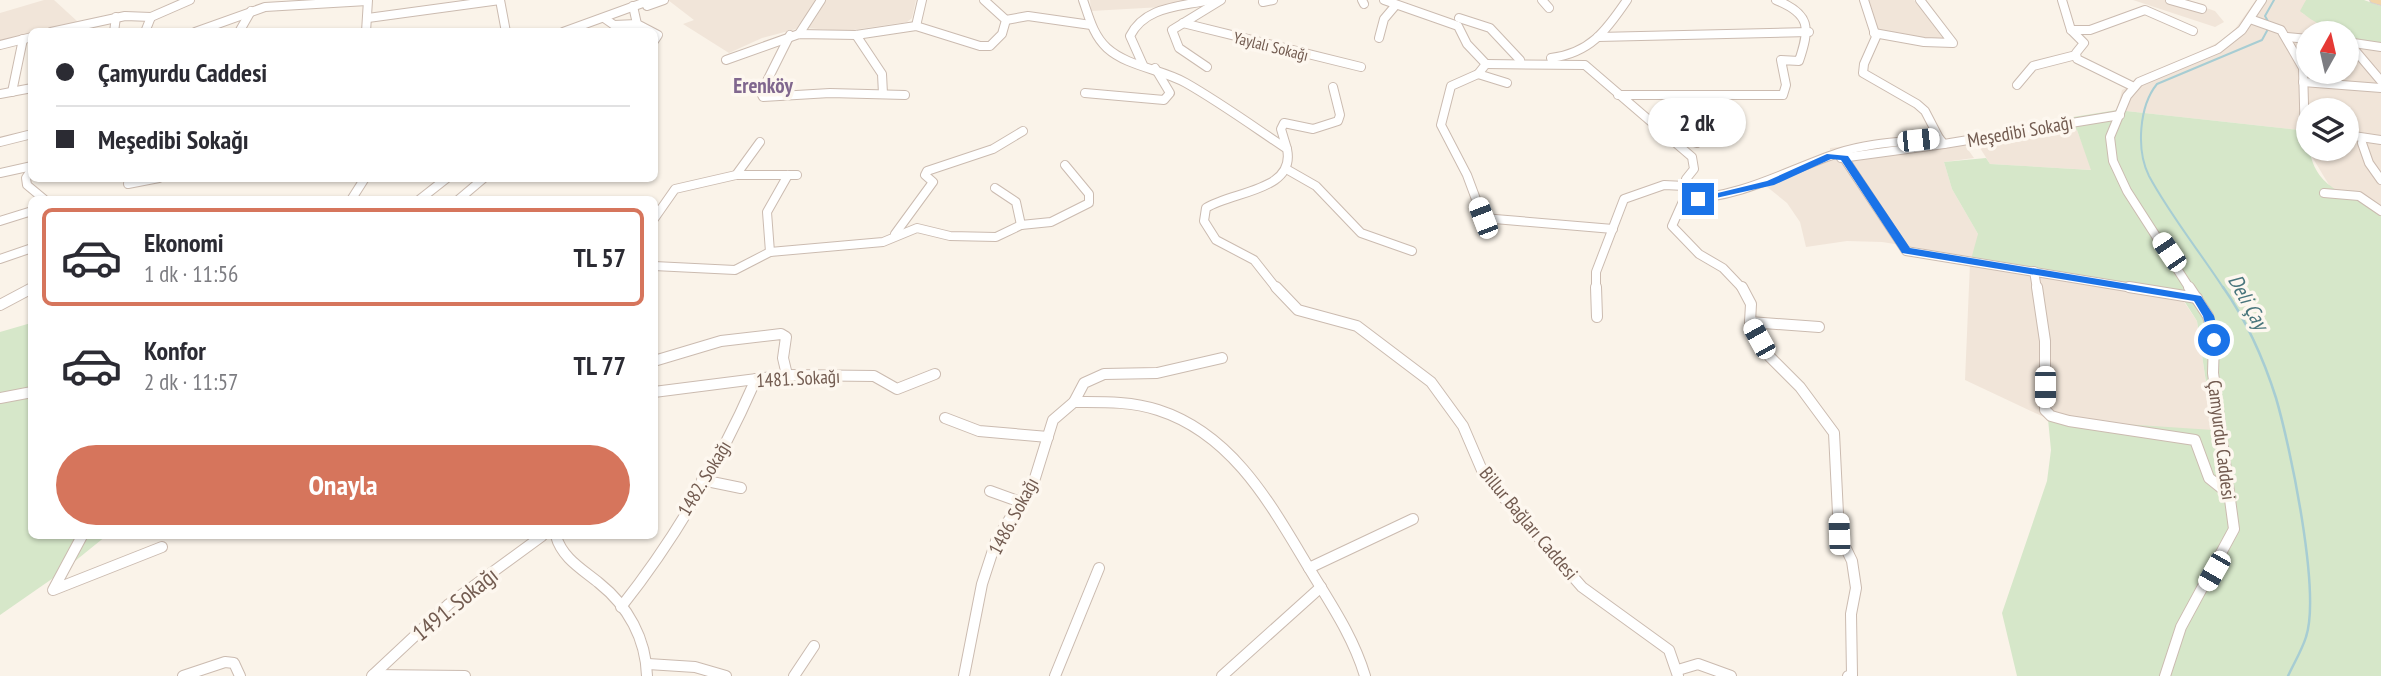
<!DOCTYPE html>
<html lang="tr">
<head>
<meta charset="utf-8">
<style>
	body { margin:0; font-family:"PT Sans Narrow",sans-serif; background:#f7f7f7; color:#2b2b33; height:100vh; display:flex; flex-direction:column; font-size:26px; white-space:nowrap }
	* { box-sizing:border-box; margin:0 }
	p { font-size:23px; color:#7c7c81 }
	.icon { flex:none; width:38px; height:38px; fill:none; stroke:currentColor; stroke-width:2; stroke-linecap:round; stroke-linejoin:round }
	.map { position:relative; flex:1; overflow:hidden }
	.sheet { position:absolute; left:28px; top:196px; width:630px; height:343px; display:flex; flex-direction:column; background:#fff; border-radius:10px; box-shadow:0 2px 5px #0004 }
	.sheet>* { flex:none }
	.banner { position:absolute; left:28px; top:28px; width:630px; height:154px; border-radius:10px; box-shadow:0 2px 5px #0004; display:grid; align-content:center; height:154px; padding:0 28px; background:#fff }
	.needle { width:46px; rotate:8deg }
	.buttons { position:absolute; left:2296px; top:21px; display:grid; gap:14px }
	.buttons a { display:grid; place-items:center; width:63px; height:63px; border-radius:50%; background:#fff; box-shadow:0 2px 5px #0004; font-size:35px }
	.end { position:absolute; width:32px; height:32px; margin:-16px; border:9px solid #1a73e8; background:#fff; box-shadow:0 0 0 4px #fff }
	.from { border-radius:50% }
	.bubble { position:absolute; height:49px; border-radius:24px; background:#fff; box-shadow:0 2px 5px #0004; font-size:23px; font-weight:600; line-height:49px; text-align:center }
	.car { position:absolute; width:21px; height:42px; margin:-21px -10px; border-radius:9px; box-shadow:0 0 5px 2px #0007; background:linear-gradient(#fff 24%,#345 0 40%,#fff 0 76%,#345 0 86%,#fff 0) }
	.banner b { display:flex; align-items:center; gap:24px; height:66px; font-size:26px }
	.banner b+b { border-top:2px solid #e1e1e2 }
	.banner i { width:18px; height:18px; background:#2b2b33 }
	ul { padding:12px 0 0; list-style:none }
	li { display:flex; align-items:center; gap:21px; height:98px; margin:0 14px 10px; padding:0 14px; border:4px solid transparent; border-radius:10px }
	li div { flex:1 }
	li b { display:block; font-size:26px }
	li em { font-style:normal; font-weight:600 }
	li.on { border-color:#d6755c }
	li>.icon { width:63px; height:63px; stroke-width:1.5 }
	.action { display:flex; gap:14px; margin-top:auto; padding:14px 28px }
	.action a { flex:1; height:80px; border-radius:42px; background:#d6755c; color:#fff; font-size:28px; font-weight:600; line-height:80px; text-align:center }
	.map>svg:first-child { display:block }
	.residential { fill:#f1e5d9 }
	.green { fill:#d6e7c9 }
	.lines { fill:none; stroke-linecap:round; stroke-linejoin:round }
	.stream-far1 { stroke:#a7cdd3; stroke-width:2 }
	.stream { stroke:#a7cdd3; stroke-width:2.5 }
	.minor-far1-casing { stroke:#cbbbb0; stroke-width:10 }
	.minor-casing { stroke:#cbbbb0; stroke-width:12 }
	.major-casing { stroke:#d8d1ce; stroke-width:2 }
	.minor-far1 { stroke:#fff; stroke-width:8 }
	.minor { stroke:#fff; stroke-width:10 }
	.major { fill:#f1d5a9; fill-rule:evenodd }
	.route { fill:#1a73e8 }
	.labels { text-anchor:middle; stroke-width:7; stroke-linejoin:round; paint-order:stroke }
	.far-street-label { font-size:16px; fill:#725b50; stroke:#fdf7ef }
	.street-label { font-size:19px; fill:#725b50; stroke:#fdf7ef }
	.far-district-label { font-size:21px; font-weight:bold; fill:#80678e; stroke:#fdf7ef }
	.water-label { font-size:21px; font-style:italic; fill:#48757c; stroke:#fdf7ef }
	.near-street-label { font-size:23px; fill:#725b50; stroke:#fdf7ef }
</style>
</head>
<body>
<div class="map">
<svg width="2381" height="676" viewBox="0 0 2381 676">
	<rect width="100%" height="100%" fill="#faf3e9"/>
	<g class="residential">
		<polygon points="44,0 54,0 78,22 44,31 32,32 31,35 0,44 0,13"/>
		<polygon points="668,0 818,0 796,29 762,38 729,53 683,24 694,20"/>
		<polygon points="824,0 916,0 912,18 907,22 846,31 805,28"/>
		<polygon points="1090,0 1194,0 1162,7 1091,11"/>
		<polygon points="1867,0 1914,0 1948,42 1876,32"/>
		<polygon points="2133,0 2183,0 2215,11 2224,22 2215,27"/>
		<polygon points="2256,0 2306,0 2302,13 2337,33 2308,33 2308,72 2347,72 2347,39 2381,45 2381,209 2332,190 2311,155 2309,149 2347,149 2347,110 2308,110 2308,131 2117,110 2122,90 2221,41 2235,29"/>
		<polygon points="2072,128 2077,130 2092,170 1990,164 1977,143"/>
		<polygon points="1883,142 1893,150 1964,144 1974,158 1944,162 1952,189 1978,234 2178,293 2197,321 2213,431 2048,419 1965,380 1970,263 1920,248 1882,242 1847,241 1806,247 1800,222 1787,203 1766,186 1831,158 1830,148"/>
	</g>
	<g class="green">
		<path d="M2306,0H2364L2381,6V45L2347,39V33C2331,33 2312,21 2300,11Z"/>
		<path d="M2117,110L2308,131C2308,185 2337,192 2381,209V676H2017L2002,613L2047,481L2051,450L2048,419L2213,430L2197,321L2179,293L1970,263L1978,234L1952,189L1944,162L1986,158L1990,164L2091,170L2077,130L2061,119Z"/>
		<polygon points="31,323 32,536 106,536 59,574 0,615 0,332"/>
	</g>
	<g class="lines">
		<g class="stream-far1">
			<polyline points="2269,23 2265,16 2274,0"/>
			<path d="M2224,289C2200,252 2170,215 2149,176C2136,150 2139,106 2157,84L2262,40L2268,29"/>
		</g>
		<path class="stream" d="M2223,287C2246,320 2264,360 2276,398C2290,446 2321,592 2306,637C2302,650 2294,663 2288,676"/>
		<defs>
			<g id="minor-far1">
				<polyline points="500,0 506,32"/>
				<path d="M1083,0C1089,17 1093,35 1107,48C1128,67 1162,69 1186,83C1221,103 1254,127 1287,149C1296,191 1233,191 1206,208L1204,221L1216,240L1254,260L1277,289"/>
				<polyline points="1362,0 1364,4"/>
				<polyline points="1384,0 1458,26 1467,44 1486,64"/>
				<polyline points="1542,0 1549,8"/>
				<polyline points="1864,0 1876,37 1864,64 1863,73 1917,104 1925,111 1939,138"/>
				<polyline points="2062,0 2071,30 2084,43 2076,53 2077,59 2134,87"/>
				<polyline points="2170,0 2202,9"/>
				<polyline points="1263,2 1273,0"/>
				<polyline points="633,6 637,24 658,35 654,41"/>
				<polyline points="647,6 664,0"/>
				<polyline points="368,18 500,0"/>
				<polyline points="604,18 614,25 637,24"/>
				<polyline points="1459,18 1490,28 1520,60"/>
				<polyline points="2250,19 2281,30 2303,68 2305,141"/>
				<polyline points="1006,20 1028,16 1091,25"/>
				<polyline points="1183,23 1361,67"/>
				<polyline points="916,26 922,0"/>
				<polyline points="2071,30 2090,30 2145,10 2193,31"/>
				<polyline points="51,32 125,16 151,17"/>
				<polyline points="114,32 116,17"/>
				<polyline points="145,32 151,17 190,0"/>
				<polyline points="195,32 265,7 367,1"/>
				<polyline points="239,32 251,11"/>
				<polyline points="366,32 368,0"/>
				<polyline points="563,32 651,0"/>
				<polyline points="1874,33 1924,42 1953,43 1920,0"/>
				<polyline points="799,34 821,0"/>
				<polyline points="790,35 761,93 763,97 830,93 905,95"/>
				<polyline points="856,35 882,74 883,94"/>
				<polyline points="1598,37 1809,32"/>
				<polyline points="2287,37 2308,39"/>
				<polyline points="1379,38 1384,19 1395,6"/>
				<polyline points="2347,42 2381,47"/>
				<polyline points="2348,42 2381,81"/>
				<polyline points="0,45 32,37"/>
				<path d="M1551,58C1590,53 1606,31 1627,0"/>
				<polyline points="726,60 799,34 856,35 916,26 980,46 990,46 1002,34 1006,20 984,0"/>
				<polyline points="1486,64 1478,74 1451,86 1441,125 1467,175 1483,218 1613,229"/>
				<polyline points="1486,64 1585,65 1692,157 1694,169 1686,179 1684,199"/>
				<path d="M1143,65L1130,36C1145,6 1180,7 1209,0"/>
				<polyline points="1207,67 1179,48 1172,30 1221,0"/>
				<polyline points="1478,74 1507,83"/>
				<polyline points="2303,82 2381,88"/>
				<polyline points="2017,85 2033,66 2076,55"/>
				<polyline points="12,92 23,39"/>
				<polyline points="1085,93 1164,100 1170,93 1155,68"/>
				<polyline points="0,94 32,88"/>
				<path d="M1618,95H1783L1786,85L1781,60L1799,61C1810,28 1811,14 1776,0"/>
				<polyline points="1671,135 1697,143"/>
				<polyline points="2347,135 2381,140"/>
				<polyline points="0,142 32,134"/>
				<polyline points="2362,143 2369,163 2381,180"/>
				<polyline points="1287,149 1281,129 1284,123 1313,129 1338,121 1340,115 1333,87"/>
				<polyline points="1841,158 1944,144"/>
				<polyline points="1844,158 1906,251 2139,289"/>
				<polyline points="32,169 26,178 27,185 45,200"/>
				<polyline points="1288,170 1316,186 1361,233 1412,251"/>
				<polyline points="0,173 32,166"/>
				<polyline points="736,175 760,142"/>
				<polyline points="128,184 159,178"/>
				<polyline points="995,188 1016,202 1021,225"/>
				<polyline points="2324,193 2359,196 2381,211"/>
				<polyline points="351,200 365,178"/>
				<polyline points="419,200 447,178"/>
				<polyline points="458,200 484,178"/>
				<polyline points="654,219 675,189 736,175 797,175"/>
				<polyline points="0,221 32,211"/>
				<polyline points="895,234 933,182 925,175 927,171 993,149 1023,131"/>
				<polyline points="770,252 767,212 788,175"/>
				<polyline points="0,259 32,248"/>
				<polyline points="654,266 735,270 770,252 883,242 917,228 950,236 996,237 1021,225 1051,222 1089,203 1089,194 1065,165"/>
				<polyline points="2034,271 2037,289"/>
				<polyline points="1596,289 1596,272 1624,199 1664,185 1685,186"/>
				<path d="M1743,289L1723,268L1699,254L1672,226L1684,199C1741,198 1785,171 1838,153C1870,142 1905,142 1939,138L1944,144L2120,115"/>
				<polyline points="2190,289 2127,191 2113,161 2110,137 2127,96 2139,82 2218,49 2242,30 2262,0"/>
			</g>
			<g id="minor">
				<polyline points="1276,287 1298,310 1357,326 1431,382 1463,426 1484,475 1582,587 1669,650 1678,676"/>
				<polyline points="1596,287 1597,317"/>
				<polyline points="1742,287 1751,304 1750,322 1768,355 1800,387 1834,433 1839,534 1852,561 1856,588 1851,614 1852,675 1848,676"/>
				<polyline points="2037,287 2045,341 2045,410 2051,416 2069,421 2195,440 2209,478 2229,494"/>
				<polyline points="2129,287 2197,298"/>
				<polyline points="0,305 32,288"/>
				<polyline points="1750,322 1819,327"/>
				<polyline points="654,361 721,341 781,334 786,337 783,358 787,375"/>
				<polyline points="654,392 787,375 874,376 897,389 935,374"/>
				<polyline points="0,398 32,392"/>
				<path d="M1074,402C1102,402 1131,401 1158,410C1233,434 1271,505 1309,568C1330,603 1353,636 1365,676"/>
				<polyline points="945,418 979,431 1048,437"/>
				<polyline points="702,480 741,488"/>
				<polyline points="990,491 1018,501"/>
				<polyline points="82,536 53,590 162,547"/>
				<path d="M556,536C562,558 582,569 599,583C628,606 646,639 647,676"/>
				<polyline points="1309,568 1413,519"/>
				<path d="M621,607C675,539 721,459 756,379"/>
				<polyline points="648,664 695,667 726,676"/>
				<polyline points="1678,670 1698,664 1731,676"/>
				<polyline points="373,675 465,676"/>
				<polyline points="183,676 225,662 234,663 240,676"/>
				<polyline points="372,676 449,604 542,536"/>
				<polyline points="794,676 814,646"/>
				<polyline points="964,676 982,584 996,541 1035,478 1053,420 1074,402 1084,383 1104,374 1157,373 1222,358"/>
				<polyline points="1055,676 1099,568"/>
				<polyline points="1222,676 1321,587"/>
				<polyline points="2165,676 2181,627 2234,529 2213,373 2214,340 2208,316 2189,287"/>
			</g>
			<polygon id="major" points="2370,0 2381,0 2381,5 2371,2"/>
		</defs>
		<use href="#minor-far1" class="minor-far1-casing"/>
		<use href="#minor" class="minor-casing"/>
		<use href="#major" class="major-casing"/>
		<use href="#minor-far1" class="minor-far1"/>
		<use href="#minor" class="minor"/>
		<use href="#major" class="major"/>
	</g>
	<polygon class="route" points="1827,154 1848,156 1910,248 2201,296 2214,316 2220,340 2210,343 2203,316 2194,301 1902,253 1841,160 1831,159 1774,185 1698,202 1693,199 1767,181"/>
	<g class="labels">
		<g class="far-street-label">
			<text transform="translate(1271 46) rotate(14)" y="6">Yaylalı Sokağı</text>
		</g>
		<g class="street-label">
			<text transform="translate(2020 131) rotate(-10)" y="7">Meşedibi Sokağı</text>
			<text transform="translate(798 378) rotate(-3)" y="7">1481. Sokağı</text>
			<text transform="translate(2222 440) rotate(83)" y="7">Çamyurdu Caddesi</text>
			<text transform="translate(704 478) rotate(-59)" y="7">1482. Sokağı</text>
			<text transform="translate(1013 516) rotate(-62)" y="7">1486. Sokağı</text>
			<text transform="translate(1529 523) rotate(50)" y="7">Billur Bağları Caddesi</text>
		</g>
		<g class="far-district-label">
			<text x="763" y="93">Erenköy</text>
		</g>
		<g class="water-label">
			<text transform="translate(2248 302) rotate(61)" y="7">Deli Çay</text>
		</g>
		<g class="near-street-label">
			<text transform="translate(455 604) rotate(-39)" y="8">1491. Sokağı</text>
		</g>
	</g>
</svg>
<div class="buttons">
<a><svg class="needle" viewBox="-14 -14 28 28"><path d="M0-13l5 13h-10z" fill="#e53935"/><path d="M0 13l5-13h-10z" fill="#7c7c81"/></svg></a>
<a><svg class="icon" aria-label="layers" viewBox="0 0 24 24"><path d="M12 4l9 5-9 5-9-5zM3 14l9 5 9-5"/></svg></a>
</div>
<i class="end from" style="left:2214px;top:340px"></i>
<i class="end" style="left:1698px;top:199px"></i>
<div class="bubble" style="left:1648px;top:98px;width:98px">2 dk</div>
<i class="car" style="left:1918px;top:140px;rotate:84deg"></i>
<i class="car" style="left:1483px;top:218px;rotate:339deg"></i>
<i class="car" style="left:2169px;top:252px;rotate:326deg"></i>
<i class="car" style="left:1759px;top:339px;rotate:331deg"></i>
<i class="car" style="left:2045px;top:387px;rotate:180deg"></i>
<i class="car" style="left:1839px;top:534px;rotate:358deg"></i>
<i class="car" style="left:2214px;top:571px;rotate:210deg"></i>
<div class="banner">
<b><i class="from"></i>Çamyurdu Caddesi</b>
<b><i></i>Meşedibi Sokağı</b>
</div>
<section class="sheet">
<ul>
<li class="on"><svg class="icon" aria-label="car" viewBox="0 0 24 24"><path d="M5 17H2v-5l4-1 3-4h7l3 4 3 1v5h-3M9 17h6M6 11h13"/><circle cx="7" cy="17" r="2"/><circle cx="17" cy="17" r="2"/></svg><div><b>Ekonomi</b><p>1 dk · 11:56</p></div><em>TL 57</em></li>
<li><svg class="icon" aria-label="car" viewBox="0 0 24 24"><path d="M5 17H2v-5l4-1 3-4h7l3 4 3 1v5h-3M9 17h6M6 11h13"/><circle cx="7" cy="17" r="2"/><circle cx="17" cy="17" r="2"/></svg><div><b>Konfor</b><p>2 dk · 11:57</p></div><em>TL 77</em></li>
</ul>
<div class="action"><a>Onayla</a></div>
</section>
</div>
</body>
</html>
